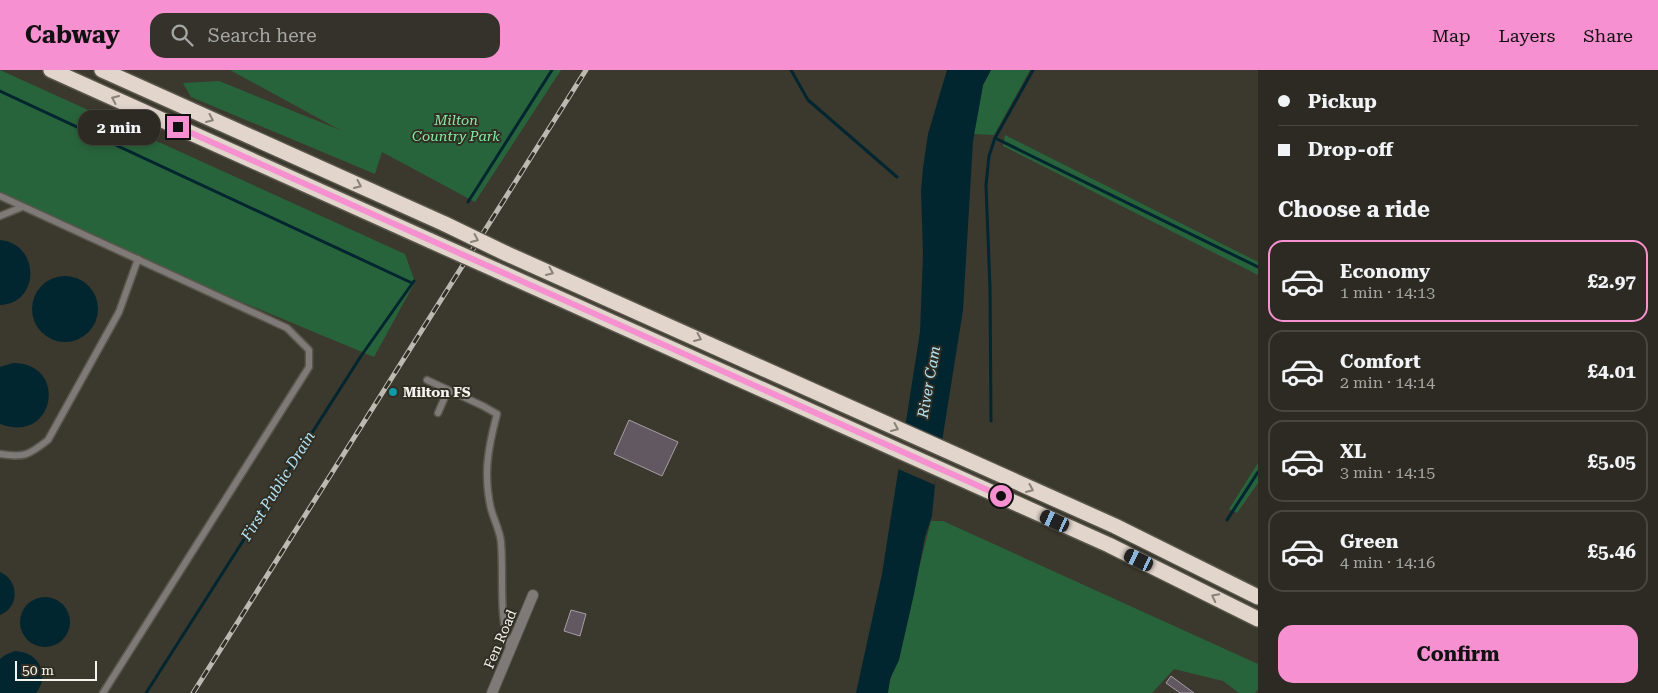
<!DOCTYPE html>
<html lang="en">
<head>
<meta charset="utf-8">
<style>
	body { margin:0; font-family:"Roboto Serif",serif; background:#34322a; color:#f1f3f6; height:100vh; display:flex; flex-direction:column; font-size:19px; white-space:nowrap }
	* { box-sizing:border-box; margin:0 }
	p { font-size:16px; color:#a6a7a5 }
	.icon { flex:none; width:28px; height:28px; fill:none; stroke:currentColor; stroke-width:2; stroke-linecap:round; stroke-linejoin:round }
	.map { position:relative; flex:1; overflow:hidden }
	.sheet { display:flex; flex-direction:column; background:#2c2a22; width:400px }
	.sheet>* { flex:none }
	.banner { display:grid; align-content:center; height:110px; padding:0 20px; background:#2c2a22 }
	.scale { position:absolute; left:15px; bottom:12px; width:82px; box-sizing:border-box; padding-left:5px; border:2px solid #f5f3ed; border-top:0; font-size:14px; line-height:18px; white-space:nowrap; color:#f5f3ed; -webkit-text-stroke:4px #312e24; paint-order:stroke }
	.end { position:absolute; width:22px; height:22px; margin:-11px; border:6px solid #f690d0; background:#111; box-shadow:0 0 0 2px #111 }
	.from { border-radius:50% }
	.bubble { position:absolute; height:35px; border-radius:15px; background:#2c2a22; box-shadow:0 2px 8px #0003,0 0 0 1px #484640; font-size:16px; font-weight:700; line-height:35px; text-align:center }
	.car { position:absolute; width:15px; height:30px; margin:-15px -8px; border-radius:6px; box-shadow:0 0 4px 1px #0007; background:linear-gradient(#222 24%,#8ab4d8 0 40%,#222 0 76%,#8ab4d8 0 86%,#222 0) }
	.banner b { display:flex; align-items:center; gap:18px; height:48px; font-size:19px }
	.banner b+b { border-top:1px solid #484640 }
	.banner i { width:12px; height:12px; background:#f1f3f6 }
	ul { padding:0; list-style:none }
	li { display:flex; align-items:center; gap:15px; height:82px; margin:0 10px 8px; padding:0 10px; border:2px solid #484640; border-radius:15px }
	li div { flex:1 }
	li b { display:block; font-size:19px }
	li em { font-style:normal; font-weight:700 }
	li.on { border-color:#f690d0 }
	li>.icon { width:45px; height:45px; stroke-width:1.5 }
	h2 { padding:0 20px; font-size:22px; line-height:60px }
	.button { display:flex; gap:10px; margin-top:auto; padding:10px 20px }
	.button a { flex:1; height:58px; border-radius:15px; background:#f690d0; color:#111; font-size:20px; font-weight:700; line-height:58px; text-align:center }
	header { display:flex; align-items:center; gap:30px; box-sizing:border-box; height:70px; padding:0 25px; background:#f690d0; color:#111 }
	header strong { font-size:24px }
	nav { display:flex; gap:28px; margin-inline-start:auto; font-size:18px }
	.search { width:350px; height:45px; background:#34322a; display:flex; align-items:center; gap:12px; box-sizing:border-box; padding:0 18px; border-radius:15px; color:#a6a7a5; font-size:19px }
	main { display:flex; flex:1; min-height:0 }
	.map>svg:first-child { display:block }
	.green { fill:#28643b }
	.water { fill:#012630 }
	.pier { fill:#3b382d }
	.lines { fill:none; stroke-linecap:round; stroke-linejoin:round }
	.stream { stroke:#012630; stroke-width:3 }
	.building { fill:#615861; stroke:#a79da6 }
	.lane-casing { stroke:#59564c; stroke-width:9 }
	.street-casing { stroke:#59564c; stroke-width:12 }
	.highway-casing { stroke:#59564c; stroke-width:18 }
	.lane { stroke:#7f7a77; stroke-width:6 }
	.street { stroke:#7f7a77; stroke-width:10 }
	.highway { stroke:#e1d5cc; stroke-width:15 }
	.rail-casing { stroke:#bcb9b2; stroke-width:5 }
	.rail { stroke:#312e24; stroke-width:3; stroke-dasharray:9; stroke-linecap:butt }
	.highway-bridge-casing { stroke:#59564c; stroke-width:18; stroke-linecap:butt }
	.highway-bridge { stroke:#e1d5cc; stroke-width:15 }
	.oneway { stroke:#898278 }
	.route { stroke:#f690d0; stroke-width:6 }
	.culture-dot { fill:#0f9aa8; stroke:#312e24; stroke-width:2 }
	.labels { text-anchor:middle; stroke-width:4; stroke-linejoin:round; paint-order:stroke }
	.park-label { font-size:14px; font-style:italic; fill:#86eda3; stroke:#312e24 }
	.poi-label { font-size:14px; font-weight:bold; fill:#f5f3ed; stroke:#312e24; text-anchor:start }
	.street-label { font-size:14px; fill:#f5f3ed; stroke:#312e24 }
	.water-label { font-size:15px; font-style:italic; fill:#b2e4f6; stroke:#312e24 }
</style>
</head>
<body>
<header>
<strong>Cabway</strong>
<div class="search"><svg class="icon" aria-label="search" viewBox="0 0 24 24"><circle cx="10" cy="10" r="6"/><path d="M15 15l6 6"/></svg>Search here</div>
<nav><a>Map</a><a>Layers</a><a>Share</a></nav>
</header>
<main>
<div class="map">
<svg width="1258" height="623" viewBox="0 0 1258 623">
	<rect width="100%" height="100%" fill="#3b382d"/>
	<g class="green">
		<polygon points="0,0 405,184 415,212 374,287 160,198 0,122"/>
		<polygon points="230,0 561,0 475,132 382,82 375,104 191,27 183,13 219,11 340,60"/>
		<polygon points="991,0 1030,0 994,65 974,64 983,15"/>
		<polygon points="1005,65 1258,192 1258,205 1003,76"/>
		<polygon points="1258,393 1258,413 1237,443 1229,439"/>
		<polygon points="931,451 943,451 1258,594 1258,619 1255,623 1239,623 1223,611 1174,599 1152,623 887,623"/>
	</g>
	<g class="water">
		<polygon points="947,0 991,0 983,15 973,71 963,240 935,415 932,446 925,467 914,524 899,590 890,609 888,623 856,623 882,504 920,262 923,184 921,121 923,98 928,64"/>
		<path d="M0,170C41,174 40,234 0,235Z"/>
		<circle cx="65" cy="239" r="33"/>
		<path d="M13,293C69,293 55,375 0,354V297Z"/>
		<path d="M0,502C19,510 20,537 0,545Z"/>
		<circle cx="45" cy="552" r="25"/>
		<path d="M15,581C38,582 51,604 36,623H0V589L5,585Z"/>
	</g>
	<polygon class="pier" points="905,353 942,370 935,415 898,399"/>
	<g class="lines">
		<g class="stream">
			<polyline points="791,0 808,30 897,107"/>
			<polyline points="0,21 412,213"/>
			<polyline points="995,68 1258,197"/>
			<polyline points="468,132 552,0"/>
			<polyline points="991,351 990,218 986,115 989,86 995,68 1033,0"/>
			<polyline points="1227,450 1258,402"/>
			<polyline points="146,623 361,286 414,211"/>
		</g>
	</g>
	<g class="building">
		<polygon points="629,350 678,372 662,406 614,384"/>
		<polygon points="571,540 586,544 580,566 564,561"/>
		<polygon points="1171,606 1194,623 1180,623 1166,613"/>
	</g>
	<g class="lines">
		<defs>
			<g id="lane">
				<polyline points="0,126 287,258 309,280 309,297 103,623"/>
				<polyline points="0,146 22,137"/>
				<path d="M427,310L483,336L497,344C488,378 483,404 491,439C494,450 500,461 501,472C504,508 498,544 510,579"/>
				<polyline points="438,343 448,320"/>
				<path d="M0,384C24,388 29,385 48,370L119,242L138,189"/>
			</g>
			<polyline id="street" points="492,623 533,525"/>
			<g id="highway">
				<polyline points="51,0 431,171"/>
				<polyline points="102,0 445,154"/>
				<polyline points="505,183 1115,456 1258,527"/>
				<polyline points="496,200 1109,475 1258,549"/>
			</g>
		</defs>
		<use href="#lane" class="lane-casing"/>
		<use href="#street" class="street-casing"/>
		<use href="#highway" class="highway-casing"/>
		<use href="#lane" class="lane"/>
		<use href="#street" class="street"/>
		<use href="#highway" class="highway"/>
		<defs>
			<polyline id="rail" points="193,623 586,0"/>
		</defs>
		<use href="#rail" class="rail-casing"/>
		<use href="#rail" class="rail"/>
		<defs>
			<g id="highway-bridge">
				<polyline points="445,154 505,183"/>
				<polyline points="431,171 496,200"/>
			</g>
		</defs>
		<use href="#highway-bridge" class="highway-bridge-casing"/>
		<use href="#highway-bridge" class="highway-bridge"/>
	</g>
	<defs><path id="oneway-chevron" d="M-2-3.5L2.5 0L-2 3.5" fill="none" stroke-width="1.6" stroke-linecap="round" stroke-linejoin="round" transform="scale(1.25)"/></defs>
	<g class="oneway">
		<use href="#oneway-chevron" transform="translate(115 29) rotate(-156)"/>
		<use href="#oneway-chevron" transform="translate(210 49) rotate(24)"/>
		<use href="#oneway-chevron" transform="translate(358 115) rotate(24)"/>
		<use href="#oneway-chevron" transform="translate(475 169) rotate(25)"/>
		<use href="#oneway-chevron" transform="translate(550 202) rotate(24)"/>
		<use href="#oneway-chevron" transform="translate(698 268) rotate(24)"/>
		<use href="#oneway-chevron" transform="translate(895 358) rotate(24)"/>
		<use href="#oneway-chevron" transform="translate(1030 419) rotate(24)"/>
		<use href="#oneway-chevron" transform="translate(1215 527) rotate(-153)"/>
	</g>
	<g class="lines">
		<polyline class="route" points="178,57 1001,426"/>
	</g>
	<circle class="culture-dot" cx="393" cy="322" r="5"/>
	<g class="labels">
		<g class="park-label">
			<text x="456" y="55">Milton<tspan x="456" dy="16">Country Park</tspan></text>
		</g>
		<g class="poi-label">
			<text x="403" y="327">Milton FS</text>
		</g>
		<g class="street-label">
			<text transform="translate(500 569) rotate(-67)" y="5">Fen Road</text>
		</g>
		<g class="water-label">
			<text transform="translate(929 312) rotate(-80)" y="5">River Cam</text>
			<text transform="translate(278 416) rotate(-58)" y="5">First Public Drain</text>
		</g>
	</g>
</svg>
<div class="scale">50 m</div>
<i class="end from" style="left:1001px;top:426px"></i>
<i class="end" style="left:178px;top:57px"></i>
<div class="bubble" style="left:78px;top:40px;width:82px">2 min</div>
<i class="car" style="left:1055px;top:451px;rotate:295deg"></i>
<i class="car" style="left:1139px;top:490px;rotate:296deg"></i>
</div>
<section class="sheet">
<div class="banner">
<b><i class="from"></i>Pickup</b>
<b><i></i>Drop-off</b>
</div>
<h2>Choose a ride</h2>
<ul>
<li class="on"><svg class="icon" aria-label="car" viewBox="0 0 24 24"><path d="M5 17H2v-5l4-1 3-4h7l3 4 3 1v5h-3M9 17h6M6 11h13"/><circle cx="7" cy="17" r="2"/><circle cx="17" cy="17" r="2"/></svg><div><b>Economy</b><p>1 min · 14:13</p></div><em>£2.97</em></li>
<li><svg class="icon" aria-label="car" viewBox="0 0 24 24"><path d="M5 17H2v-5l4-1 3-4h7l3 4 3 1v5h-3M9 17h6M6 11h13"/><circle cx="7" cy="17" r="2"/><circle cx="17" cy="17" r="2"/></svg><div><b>Comfort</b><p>2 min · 14:14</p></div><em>£4.01</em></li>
<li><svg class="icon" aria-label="car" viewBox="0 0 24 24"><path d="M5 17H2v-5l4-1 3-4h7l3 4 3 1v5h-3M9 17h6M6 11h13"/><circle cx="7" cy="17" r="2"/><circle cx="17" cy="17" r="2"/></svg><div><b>XL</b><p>3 min · 14:15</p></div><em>£5.05</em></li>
<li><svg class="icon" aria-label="car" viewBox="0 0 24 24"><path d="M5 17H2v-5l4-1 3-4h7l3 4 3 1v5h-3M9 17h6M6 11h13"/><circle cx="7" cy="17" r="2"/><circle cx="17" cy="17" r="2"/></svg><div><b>Green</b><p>4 min · 14:16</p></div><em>£5.46</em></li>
</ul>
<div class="button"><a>Confirm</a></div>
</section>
</main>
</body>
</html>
